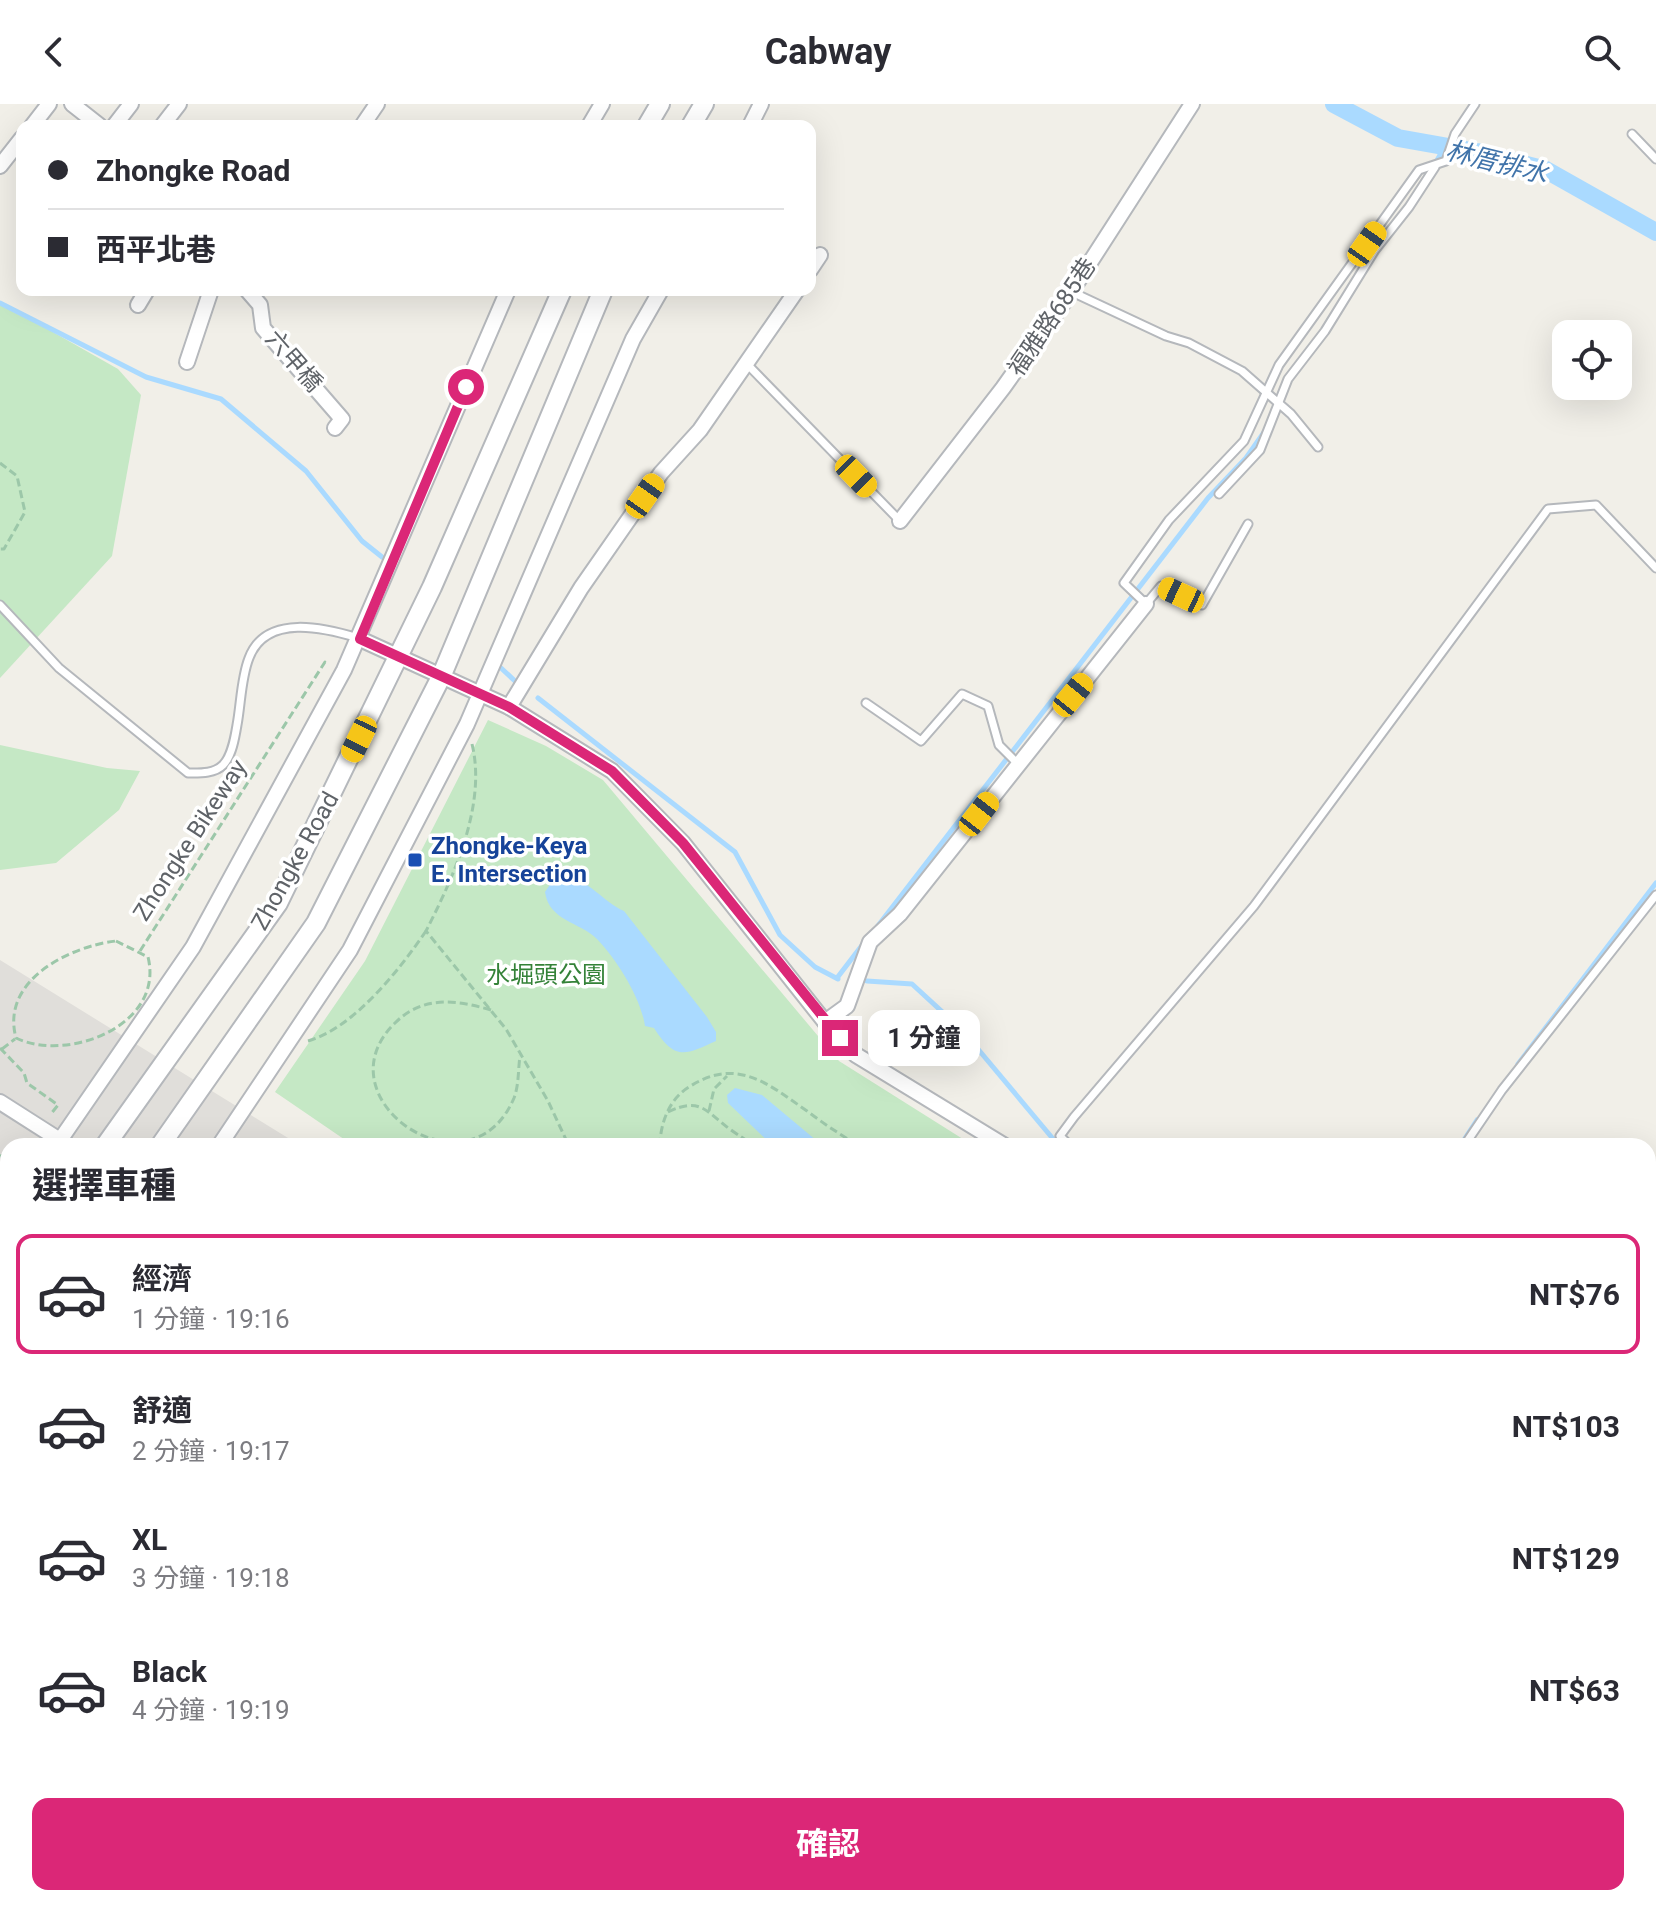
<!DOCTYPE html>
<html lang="zh-TW">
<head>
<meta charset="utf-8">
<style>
	body { margin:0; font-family:Roboto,"Noto Sans TC",sans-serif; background:#f7f7f7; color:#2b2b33; height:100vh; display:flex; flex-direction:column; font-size:30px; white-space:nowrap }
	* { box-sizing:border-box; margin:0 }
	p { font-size:26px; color:#7c7c81 }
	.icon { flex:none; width:44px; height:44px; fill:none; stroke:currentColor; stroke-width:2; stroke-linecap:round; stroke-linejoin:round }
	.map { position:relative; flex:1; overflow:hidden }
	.side { position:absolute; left:0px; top:1034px; width:1656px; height:768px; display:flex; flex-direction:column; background:#fff; border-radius:24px 24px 0 0; box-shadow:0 8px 32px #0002 }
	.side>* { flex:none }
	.hud { position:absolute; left:16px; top:16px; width:800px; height:176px; border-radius:16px; box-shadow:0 8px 32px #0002; display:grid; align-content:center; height:176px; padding:0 32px; background:#fff }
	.buttons { position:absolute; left:1552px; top:216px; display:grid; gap:16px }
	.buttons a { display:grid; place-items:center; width:80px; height:80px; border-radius:16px; background:#fff; box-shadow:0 8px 32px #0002; font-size:40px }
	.end { position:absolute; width:36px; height:36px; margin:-18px; border:10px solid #db2777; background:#fff; box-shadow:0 0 0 4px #fff }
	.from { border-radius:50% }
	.bubble { position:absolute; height:56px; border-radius:16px; background:#fff; box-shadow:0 8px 32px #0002; font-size:26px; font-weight:700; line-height:56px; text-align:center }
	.car { position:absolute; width:24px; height:48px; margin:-24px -12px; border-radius:10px; box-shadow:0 0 6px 2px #0007; background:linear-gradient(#f5c518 24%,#345 0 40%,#f5c518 0 76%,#345 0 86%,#f5c518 0) }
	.hud b { display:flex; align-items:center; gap:28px; height:76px; font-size:30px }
	.hud b+b { border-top:2px solid #e1e1e2 }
	.hud i { width:20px; height:20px; background:#2b2b33 }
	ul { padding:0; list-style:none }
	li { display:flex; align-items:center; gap:24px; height:120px; margin:0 16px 12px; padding:0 16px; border:4px solid transparent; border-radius:16px }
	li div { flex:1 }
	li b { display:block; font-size:30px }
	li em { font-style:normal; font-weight:700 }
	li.on { border-color:#db2777 }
	li>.icon { width:72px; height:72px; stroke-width:1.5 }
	h2 { padding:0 32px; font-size:36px; line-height:96px }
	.cta { display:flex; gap:16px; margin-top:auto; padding:16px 32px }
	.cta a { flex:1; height:92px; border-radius:16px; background:#db2777; color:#fff; font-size:32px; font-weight:700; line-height:92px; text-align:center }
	header { display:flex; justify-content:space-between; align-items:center; height:104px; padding:0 32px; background:#fff; font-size:36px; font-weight:700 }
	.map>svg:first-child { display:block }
	.industrial { fill:#e0deda }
	.green { fill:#c5e8c5 }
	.water { fill:#aadaff }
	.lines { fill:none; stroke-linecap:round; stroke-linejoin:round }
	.stream { stroke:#aadaff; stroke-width:5 }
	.canal { stroke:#aadaff; stroke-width:18 }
	.building { fill:#cccac5; stroke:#d6d1c6; stroke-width:2 }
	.service-casing { stroke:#b5b8bc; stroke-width:11 }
	.minor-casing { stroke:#b5b8bc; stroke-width:18 }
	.tertiary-casing { stroke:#b5b8bc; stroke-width:22 }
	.path { stroke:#9cc7a9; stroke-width:3; stroke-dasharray:8 4; stroke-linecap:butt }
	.service { stroke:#fff; stroke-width:7 }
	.minor { stroke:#fff; stroke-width:14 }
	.tertiary { stroke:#fff; stroke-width:18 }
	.route { stroke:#db2777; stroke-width:10 }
	.transit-dot { fill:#1a4fb4; stroke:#fff; stroke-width:3 }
	.labels { text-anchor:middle; stroke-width:7; stroke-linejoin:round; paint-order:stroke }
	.street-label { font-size:24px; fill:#5f6368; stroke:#fff }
	.transit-label { font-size:24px; font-weight:bold; fill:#164399; stroke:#fff; text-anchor:start }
	.park-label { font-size:24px; fill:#348238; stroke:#fff }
	.water-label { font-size:26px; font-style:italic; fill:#4174aa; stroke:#fff }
</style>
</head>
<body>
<header><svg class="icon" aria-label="back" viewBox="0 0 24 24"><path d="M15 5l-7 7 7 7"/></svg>Cabway<svg class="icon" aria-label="search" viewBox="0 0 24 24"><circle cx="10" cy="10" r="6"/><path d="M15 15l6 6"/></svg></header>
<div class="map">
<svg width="1656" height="1802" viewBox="0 0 1656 1802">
	<rect width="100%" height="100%" fill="#f1efe8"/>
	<polygon class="industrial" points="0,856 301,1042 8,1042 8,1794 1018,1794 1012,1802 0,1802"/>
	<g class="green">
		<polygon points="0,198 118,265 141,291 112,452 0,574"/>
		<polygon points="488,616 546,642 603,676 839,957 974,1042 354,1042 275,988 365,857"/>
		<polygon points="0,641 107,664 140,667 119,706 56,759 0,766"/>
		<polygon points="1648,1751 1656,1758 1656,1802 1351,1802 1341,1794 1648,1794"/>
		<polygon points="1049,1794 1173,1794 1174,1802 1044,1802"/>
		<polygon points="1215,1794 1328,1794 1337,1802 1207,1802"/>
	</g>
	<g class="water">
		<path d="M565,772C590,776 603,798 624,807L707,913L716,928V937C685,951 675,957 654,924L645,922C641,894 617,856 597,835C580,818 549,817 545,788L551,779Z"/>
		<polygon points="735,984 762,991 823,1042 773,1042 728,999 727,991"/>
	</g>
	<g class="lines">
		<g class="stream">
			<polyline points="1435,60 1445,42"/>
			<polyline points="0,199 146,273 221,295 306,367 362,437 382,453"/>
			<polyline points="501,564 516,578"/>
			<polyline points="538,594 735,748 780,831 815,863 838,875"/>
			<polyline points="877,823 1208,394 1246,354 1267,324"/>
			<polyline points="837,874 863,840"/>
			<polyline points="867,877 912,880 962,926 1059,1042"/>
			<polyline points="1518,960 1656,779"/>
			<polyline points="1460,1042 1477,1016"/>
		</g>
		<polyline class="canal" points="1334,0 1398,34 1477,48 1546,66 1656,128"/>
	</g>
	<g class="building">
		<polygon points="0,1583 8,1588 8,1760 0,1772"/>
		<polygon points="1656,1663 1656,1706 1655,1707 1648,1701 1648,1673"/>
		<polygon points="43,1794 387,1794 399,1802 37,1802"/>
		<polygon points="525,1794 712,1794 706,1802 536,1802"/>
	</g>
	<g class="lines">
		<defs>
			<g id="service">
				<polyline points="1632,30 1656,55"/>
				<polyline points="1072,188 1166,232 1189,239 1242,267 1291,310 1318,343"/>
				<polyline points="747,260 900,417"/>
				<polyline points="1219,390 1260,346 1288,275 1325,227 1375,146 1409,103 1435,63"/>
				<polyline points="1248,420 1202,501 1161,482 1146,500 1124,479 1169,416 1244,337 1279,261 1419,66 1446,57 1455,30 1475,0"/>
				<path d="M0,501L59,564L188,669C199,669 214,670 223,661C232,652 235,633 237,621C241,600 241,574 249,554C266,509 325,524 358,534"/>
				<polyline points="866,599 921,637 962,590 988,602 999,641 1018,660"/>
				<polyline points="1070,1042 1060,1032 1074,1013 1254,802 1548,405 1596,401 1656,464"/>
				<polyline points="1464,1042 1502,986 1656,791"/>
				<polyline points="1648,1522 1656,1517"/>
				<polyline points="1376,1802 1384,1794"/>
			</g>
			<g id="minor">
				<polyline points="72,0 100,22"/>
				<polyline points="32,22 49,0"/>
				<polyline points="114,22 131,0"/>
				<polyline points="162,22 179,0"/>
				<polyline points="362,22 377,0"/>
				<polyline points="589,22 602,0"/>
				<polyline points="750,22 761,0"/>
				<polyline points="0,62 22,34"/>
				<polyline points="810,166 820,151"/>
				<polyline points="247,186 260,201 263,224 342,315 335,324"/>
				<polyline points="138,201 147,186"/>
				<polyline points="187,258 211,186"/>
				<polyline points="900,417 1003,284 1071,188 1192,0"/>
				<polyline points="360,535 509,603 612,667 683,739 825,918 856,951 1005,1042"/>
				<polyline points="509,603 581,484 661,369 700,326 797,186"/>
				<polyline points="825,918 847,902 870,838 900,810 1146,500"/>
				<polyline points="0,998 69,1042"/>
				<polyline points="56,1042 193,843 344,566 508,186"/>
				<polyline points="219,1042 350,846 467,620 633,235 661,186"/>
				<polyline points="0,1128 8,1115"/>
				<polyline points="0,1355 8,1344"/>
				<polyline points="1648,1740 1656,1747"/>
			</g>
			<g id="tertiary">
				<polyline points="647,22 660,0"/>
				<polyline points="691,22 704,0"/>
				<polyline points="105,1042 278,799 432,483 562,186"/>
				<polyline points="160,1042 316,819 441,573 603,186"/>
				<polyline points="0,1204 8,1191"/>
				<polyline points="0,1287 8,1275"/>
			</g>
		</defs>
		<use href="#service" class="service-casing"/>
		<use href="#minor" class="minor-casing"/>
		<use href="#tertiary" class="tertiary-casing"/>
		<g class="path">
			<polyline points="0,359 17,372 25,408 4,445 0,445"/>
			<path d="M472,640C487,701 453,774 426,827L506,925L548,997L569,1042"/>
			<path d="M116,837L148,853C165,921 68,959 16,934C0,875 72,842 116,837Z"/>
			<polyline points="140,847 325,558 329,560"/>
			<path d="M491,906C456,896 423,891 395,919C317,995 470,1098 514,994C519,981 518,966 520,952"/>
			<path d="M308,937C354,924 400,865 426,827"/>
			<polyline points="0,944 24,969 27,979 58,1001 50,1011"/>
			<polyline points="2,945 15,935"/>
			<polyline points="709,1007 714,985 727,972"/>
			<path d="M668,1008C701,992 706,1008 731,1026C739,1032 746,1035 752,1042"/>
			<path d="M660,1042C660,1020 669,995 689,983C737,952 768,980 807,1007C824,1020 841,1031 859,1042"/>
			<polyline points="0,1052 8,1050"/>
			<polyline points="1087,1802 1093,1794"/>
		</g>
		<use href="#service" class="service"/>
		<use href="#minor" class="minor"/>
		<use href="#tertiary" class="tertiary"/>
	</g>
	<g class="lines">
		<polyline class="route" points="466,283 360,535 509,603 612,667 683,739 840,934"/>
	</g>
	<rect class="transit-dot" x="407" y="748" width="16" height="16" rx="4"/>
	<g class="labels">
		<g class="street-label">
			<text transform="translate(1052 213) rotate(-56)" y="8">福雅路685巷</text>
			<text transform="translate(294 257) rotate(49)" y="8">六甲橋</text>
			<text transform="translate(190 736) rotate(-57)" y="8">Zhongke Bikeway</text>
			<text transform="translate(295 757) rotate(-61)" y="8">Zhongke Road</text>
		</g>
		<g class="transit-label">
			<text x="431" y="750">Zhongke-Keya<tspan x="431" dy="28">E. Intersection</tspan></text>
		</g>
		<g class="park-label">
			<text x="546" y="879">水堀頭公園</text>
		</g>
		<g class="water-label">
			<text transform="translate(1497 58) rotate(14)" y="9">林厝排水</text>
		</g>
	</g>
</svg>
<div class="buttons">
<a><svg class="icon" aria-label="locate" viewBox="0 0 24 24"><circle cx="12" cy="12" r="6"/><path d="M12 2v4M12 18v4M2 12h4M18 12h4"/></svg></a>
</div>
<i class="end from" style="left:466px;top:283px"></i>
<i class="end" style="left:840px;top:934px"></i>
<div class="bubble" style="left:868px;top:906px;width:112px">1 分鐘</div>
<i class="car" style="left:1367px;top:140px;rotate:35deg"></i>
<i class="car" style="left:856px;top:372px;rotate:136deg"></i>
<i class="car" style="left:645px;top:392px;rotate:35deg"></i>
<i class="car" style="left:1181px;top:491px;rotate:295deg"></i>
<i class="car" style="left:1073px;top:591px;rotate:39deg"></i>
<i class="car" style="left:359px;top:635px;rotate:206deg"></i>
<i class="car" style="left:979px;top:710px;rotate:38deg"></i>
<div class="hud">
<b><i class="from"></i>Zhongke Road</b>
<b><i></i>西平北巷</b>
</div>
<section class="side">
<h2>選擇車種</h2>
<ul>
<li class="on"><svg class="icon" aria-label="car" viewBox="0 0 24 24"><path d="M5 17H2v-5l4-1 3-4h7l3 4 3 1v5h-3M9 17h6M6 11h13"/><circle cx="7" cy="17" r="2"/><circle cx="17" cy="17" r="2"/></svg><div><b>經濟</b><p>1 分鐘 · 19:16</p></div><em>NT$76</em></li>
<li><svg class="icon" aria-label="car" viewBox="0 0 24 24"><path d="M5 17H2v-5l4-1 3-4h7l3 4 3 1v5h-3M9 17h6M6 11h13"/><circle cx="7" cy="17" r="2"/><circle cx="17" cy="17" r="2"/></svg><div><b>舒適</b><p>2 分鐘 · 19:17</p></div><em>NT$103</em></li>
<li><svg class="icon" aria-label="car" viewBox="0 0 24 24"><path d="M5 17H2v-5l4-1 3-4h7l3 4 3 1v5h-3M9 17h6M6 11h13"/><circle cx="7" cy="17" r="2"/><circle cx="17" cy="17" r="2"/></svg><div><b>XL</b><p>3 分鐘 · 19:18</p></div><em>NT$129</em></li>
<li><svg class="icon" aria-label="car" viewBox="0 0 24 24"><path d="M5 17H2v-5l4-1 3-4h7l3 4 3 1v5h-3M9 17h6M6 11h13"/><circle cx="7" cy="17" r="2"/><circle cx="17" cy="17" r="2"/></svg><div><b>Black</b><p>4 分鐘 · 19:19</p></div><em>NT$63</em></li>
</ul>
<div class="cta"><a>確認</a></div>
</section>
</div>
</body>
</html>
